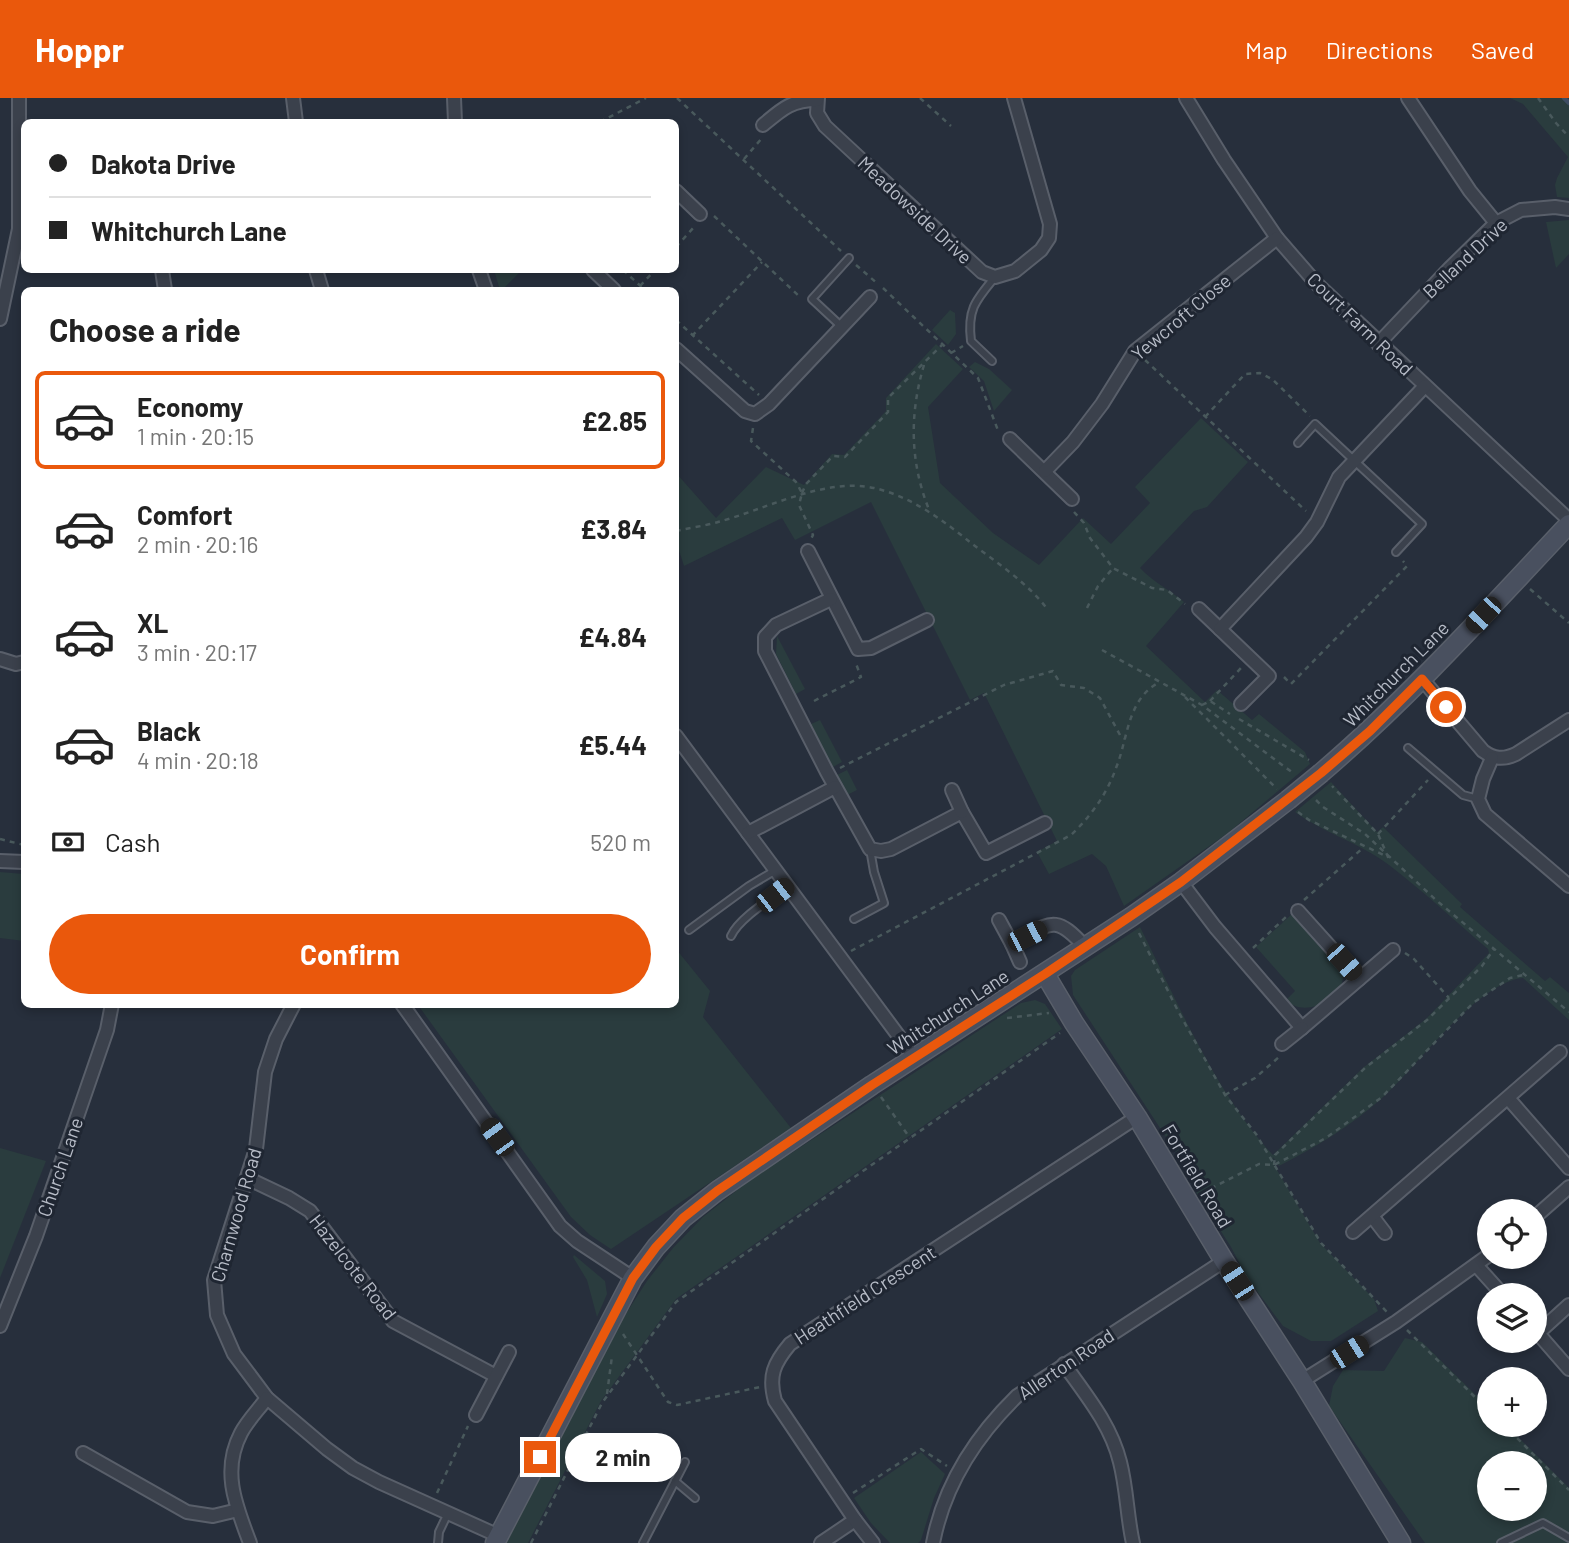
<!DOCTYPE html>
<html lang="en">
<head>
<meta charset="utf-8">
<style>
	body { margin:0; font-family:Barlow,sans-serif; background:#f2f2f2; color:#222; height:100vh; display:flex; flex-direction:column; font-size:26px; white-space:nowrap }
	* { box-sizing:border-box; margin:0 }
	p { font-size:23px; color:#767676 }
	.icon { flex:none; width:38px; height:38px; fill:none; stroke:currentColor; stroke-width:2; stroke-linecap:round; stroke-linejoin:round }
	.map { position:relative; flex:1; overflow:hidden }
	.drawer { position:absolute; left:21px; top:189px; width:658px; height:721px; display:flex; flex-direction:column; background:#fff; border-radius:10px; box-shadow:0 4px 10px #0003 }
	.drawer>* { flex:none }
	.guide { position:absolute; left:21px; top:21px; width:658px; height:154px; border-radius:10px; box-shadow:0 4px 10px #0003; display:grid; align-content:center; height:154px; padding:0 28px; background:#fff }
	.buttons { position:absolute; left:1477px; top:1101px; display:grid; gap:14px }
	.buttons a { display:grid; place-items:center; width:70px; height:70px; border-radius:50%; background:#fff; box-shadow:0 4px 10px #0003; font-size:35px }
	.end { position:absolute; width:32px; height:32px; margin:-16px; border:9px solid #ea580c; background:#fff; box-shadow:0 0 0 4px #fff }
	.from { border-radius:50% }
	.bubble { position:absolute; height:49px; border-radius:24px; background:#fff; box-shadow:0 4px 10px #0003; font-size:23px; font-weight:700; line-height:49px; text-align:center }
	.car { position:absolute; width:21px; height:42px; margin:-21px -10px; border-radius:9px; box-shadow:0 0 5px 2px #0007; background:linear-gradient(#222 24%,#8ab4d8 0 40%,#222 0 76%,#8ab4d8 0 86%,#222 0) }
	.guide b { display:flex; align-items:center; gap:24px; height:66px; font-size:26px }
	.guide b+b { border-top:2px solid #e0e0e0 }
	.guide i { width:18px; height:18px; background:#222 }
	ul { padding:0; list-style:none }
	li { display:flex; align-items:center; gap:21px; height:98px; margin:0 14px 10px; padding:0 14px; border:4px solid transparent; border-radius:10px }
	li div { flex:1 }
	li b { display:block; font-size:26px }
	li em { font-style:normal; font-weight:700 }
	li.current { border-color:#ea580c }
	li>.icon { width:63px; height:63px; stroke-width:1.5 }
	h2 { padding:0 28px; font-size:32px; line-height:84px }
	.pay { display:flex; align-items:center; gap:18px; height:77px; padding:0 28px; font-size:26px }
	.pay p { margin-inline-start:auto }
	.action { display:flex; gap:14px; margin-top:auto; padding:14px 28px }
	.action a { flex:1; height:80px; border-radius:42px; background:#ea580c; color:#fff; font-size:28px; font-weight:700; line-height:80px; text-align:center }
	header { display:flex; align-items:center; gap:42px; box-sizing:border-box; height:98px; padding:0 35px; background:#ea580c; color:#fff }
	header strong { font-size:33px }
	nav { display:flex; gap:38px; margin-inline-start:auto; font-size:24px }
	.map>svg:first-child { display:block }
	.green { fill:#2a3c3e; fill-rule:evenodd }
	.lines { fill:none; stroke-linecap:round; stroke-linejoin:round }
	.stream { stroke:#3e4c63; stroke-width:4.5 }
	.lane-casing { stroke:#595f6a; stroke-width:10 }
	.street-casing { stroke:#595f6a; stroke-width:16 }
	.secondary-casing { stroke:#595f6a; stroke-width:21 }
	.path { stroke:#49595c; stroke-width:2.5; stroke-dasharray:5 5; stroke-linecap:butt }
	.lane { stroke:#3b414c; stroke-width:6 }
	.street { stroke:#3b414c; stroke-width:12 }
	.secondary { stroke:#49505f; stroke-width:18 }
	.secondary-bridge-casing { stroke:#595f6a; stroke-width:21; stroke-linecap:butt }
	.secondary-bridge { stroke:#49505f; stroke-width:18 }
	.route { stroke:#ea580c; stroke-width:9 }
	.labels { text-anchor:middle; stroke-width:6; stroke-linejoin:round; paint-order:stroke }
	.street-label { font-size:19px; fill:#b7bcc7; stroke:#1f2632 }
</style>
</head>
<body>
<header>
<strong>Hoppr</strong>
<nav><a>Map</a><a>Directions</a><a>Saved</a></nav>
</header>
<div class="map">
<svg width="1569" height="1445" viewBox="0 0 1569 1445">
	<rect width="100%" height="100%" fill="#272f3c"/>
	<g class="green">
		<polygon points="1510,0 1569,0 1569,100 1557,99 1555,87 1557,80 1568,59 1523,6"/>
		<polygon points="1569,122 1569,156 1556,170 1546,124"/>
		<polygon points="494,172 522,172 505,189 506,192 500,192"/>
		<polygon points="950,212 955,215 956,236 948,247 932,232"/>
		<path d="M936,246L963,271L928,309L940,385L993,435L1039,467L1083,420L1111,446L1150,405L1135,389L1201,320L1248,364L1207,409L1194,413L1140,470C1153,484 1170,492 1184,504L1146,548L1205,604L1217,592L1252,622L1259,616L1305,654L1310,666L1228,735L1124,808L1106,768L1092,756L1049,776L1037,754L1057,743L984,595L970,602L871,404L795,442L782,420L684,468L676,443V375L716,420L766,369L804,387L832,356L844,357L886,313V300Z"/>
		<polygon points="975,264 989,271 1012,292 994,313 984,283 969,269"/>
		<polygon points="777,538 805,591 796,596 776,556"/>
		<polygon points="820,622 842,664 833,669 811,626"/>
		<polygon points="847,672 857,692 847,697 837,677"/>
		<path d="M1331,684L1377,734L1383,729L1462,806L1460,809L1545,883L1550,879L1569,895V922L1523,880C1477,884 1417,969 1382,1000C1351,1028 1316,1049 1279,1068L1273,1059L1274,1067L1320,1145L1374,1201L1378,1213L1331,1243H1311L1283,1228L1247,1180L1231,1149L1196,1094L1177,1056L1073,897L1071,878L1075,872L1140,829C1177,903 1216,996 1273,1057L1364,969L1426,921L1489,855L1488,851C1455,823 1423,793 1389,767C1360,745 1324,735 1295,714Z"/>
		<polygon points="0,774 24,776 24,843 0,840"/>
		<path d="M1293,815L1342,870C1351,897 1306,923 1286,902L1295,893L1256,849Z"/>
		<polygon points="676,851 710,893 703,919 791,1030 611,1151 590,1137 571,1119 418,907 676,906"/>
		<polygon points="1035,902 1045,906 1062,931 676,1201 601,1303 528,1445 506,1445 620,1225 647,1183 673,1150 703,1119 750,1082 1021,905"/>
		<polygon points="0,1050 46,1063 0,1180"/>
		<polygon points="574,1157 605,1183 607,1196 597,1219 587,1182 573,1159"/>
		<path d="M1405,1240L1422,1244L1489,1310V1326L1506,1327L1569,1390V1445H1425L1329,1308L1333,1288L1343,1272L1384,1273ZM1489,1365H1535V1410H1489Z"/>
		<polygon points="921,1354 945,1376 934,1400 921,1442 918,1445 890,1445 871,1425 854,1400"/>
	</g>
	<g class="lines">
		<polyline class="stream" points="1564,0 1569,5"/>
		<defs>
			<g id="lane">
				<polyline points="842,229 812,201 849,160"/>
				<path d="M992,263L971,243C967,211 976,202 995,179"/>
				<polyline points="1298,345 1315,326 1422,426 1396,454"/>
				<polyline points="1408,650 1463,697 1478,701"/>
				<polyline points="854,821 884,805 874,774 870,751"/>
				<polyline points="689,832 749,788 776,772"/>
				<path d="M731,838C739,820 772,800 788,788"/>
				<polyline points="675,1383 695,1400"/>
				<polyline points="438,1445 439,1434 448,1415"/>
				<polyline points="643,1445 685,1364"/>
				<polyline points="1501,1445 1543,1425 1569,1440"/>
			</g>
			<g id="street">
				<polyline points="293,0 296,24"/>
				<polyline points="454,0 455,24"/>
				<polyline points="818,0 817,15 825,28 982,174 995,179 1015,173 1041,152 1049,140 1050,126 1014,0"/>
				<polyline points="1186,0 1224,62 1277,140 1316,185 1569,422"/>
				<polyline points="1408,0 1470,93 1496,125"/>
				<path d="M763,27C782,11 791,2 817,2"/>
				<polyline points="676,93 700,116"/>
				<polyline points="162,172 165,192"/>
				<polyline points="316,172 322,192"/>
				<polyline points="479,172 486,192"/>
				<polyline points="593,172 614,192"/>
				<polyline points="0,221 19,131 19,0"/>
				<polyline points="1378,246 1450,170 1496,125 1521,112 1555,109 1569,111"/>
				<polyline points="676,251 745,313 755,316 769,306 870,199"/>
				<polyline points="1010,341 1072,401"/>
				<polyline points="1045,373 1073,344 1102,306 1135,253 1277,140"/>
				<polyline points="808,453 858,551 871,550 927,522"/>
				<polyline points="831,501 776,527 765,539 765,553 827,674 870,751 881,753 891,751 962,714 986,755 1045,725"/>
				<polyline points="1199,511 1269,578 1241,606"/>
				<polyline points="1220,531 1306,439 1317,424 1339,379 1425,288"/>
				<polyline points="0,561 16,566 24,564"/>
				<path d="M1422,581L1483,653C1494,661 1503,662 1516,656L1569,622"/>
				<polyline points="676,638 915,960"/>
				<polyline points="1492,660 1483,681 1478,701 1485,716 1569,788"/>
				<polyline points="952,692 962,714"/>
				<polyline points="748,735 835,689"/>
				<polyline points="0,763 24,764"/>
				<polyline points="1181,784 1215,829 1302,930 1393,852"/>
				<polyline points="1298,813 1359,881"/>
				<path d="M999,822L1012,846C1049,827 1053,813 1085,849"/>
				<polyline points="1012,846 1020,864"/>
				<polyline points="294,906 276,941 265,974 256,1051 214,1182 217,1217 234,1256 267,1300 327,1351 353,1370 379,1384 499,1438"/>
				<polyline points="402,906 560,1128 577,1143 633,1180"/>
				<polyline points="1282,946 1302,930"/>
				<polyline points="1508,1000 1569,1070"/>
				<polyline points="247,1080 289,1100 310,1113 393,1223 496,1278"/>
				<polyline points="1372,1118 1385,1135"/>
				<polyline points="1535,1119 1569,1089"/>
				<polyline points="1353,1134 1560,954"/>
				<polyline points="1476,1167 1503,1197"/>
				<polyline points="0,1228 36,1138 107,932 112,906"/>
				<polyline points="1535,1232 1569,1271"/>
				<polyline points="1538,1235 1569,1207"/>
				<path d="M1064,1266C1086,1297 1111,1327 1120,1364C1127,1391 1127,1419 1133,1445"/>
				<polyline points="1302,1283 1396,1224 1489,1157"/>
				<polyline points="476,1317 509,1254"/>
				<polyline points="83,1355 187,1414 213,1418 238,1412"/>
				<path d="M250,1445C236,1408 221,1373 241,1335C247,1323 259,1311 267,1300"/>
				<polyline points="821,1445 855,1422"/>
				<path d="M873,1445L855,1422L775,1303C768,1278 774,1265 790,1246L1137,1019"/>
				<path d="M933,1445C944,1388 976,1338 1017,1298L1224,1163"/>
			</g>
			<g id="secondary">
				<path d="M1321,675C1410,599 1489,511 1569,426"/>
				<polyline points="1045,876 1074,925 1137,1019 1224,1163 1302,1283 1401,1445"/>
				<polyline points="495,1445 633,1180 656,1149 683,1120 717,1093 872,987 1131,819 1181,784 1288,702"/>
			</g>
		</defs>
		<use href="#lane" class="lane-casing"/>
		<use href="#street" class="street-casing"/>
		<use href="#secondary" class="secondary-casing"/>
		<g class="path">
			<polyline points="677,0 841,153"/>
			<polyline points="920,0 951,28"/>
			<polyline points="1538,0 1556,25 1569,39"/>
			<polyline points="600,24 646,0"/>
			<polyline points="744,61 762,40"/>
			<polyline points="714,118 801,200"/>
			<polyline points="676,149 695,128"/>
			<polyline points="856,167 878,186"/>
			<polyline points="623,172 645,192"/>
			<polyline points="640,188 655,172"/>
			<polyline points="883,190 978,280 999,335"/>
			<polyline points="676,222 759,297"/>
			<polyline points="692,238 762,164"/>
			<polyline points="951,255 963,248"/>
			<polyline points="1145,262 1306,413"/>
			<path d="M924,267C909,317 910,366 930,414"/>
			<polyline points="1205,319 1245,276 1260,275 1272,281 1310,318"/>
			<polyline points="753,330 751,343 796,384 802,395 799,407 813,437 811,441"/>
			<polyline points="802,395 806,386 833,358 845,359 888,314 888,300 942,247"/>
			<polyline points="1074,414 1084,425 1090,440 1113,470 1152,490 1167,492 1185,506"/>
			<path d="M676,433C689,430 704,428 718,424C764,412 825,379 874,390C910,398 943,422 971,445C997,465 1028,485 1048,512"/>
			<polyline points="1530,491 1569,525"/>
			<polyline points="1087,510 1098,488 1113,470"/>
			<polyline points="1102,552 1202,607 1293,675"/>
			<polyline points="1284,579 1291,586 1407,468 1403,463"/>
			<polyline points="1185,599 1277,691"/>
			<polyline points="814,603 861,579 855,563"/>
			<polyline points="1210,603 1241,570"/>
			<polyline points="1202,607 1210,603 1230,616"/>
			<polyline points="1239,621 1309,662"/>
			<polyline points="840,670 1004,587 1053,573 1061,587 1084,590 1100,600 1120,637 1125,641"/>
			<polyline points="1316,702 1323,709 1365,736 1436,802 1569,914"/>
			<polyline points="1298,714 1309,722 1388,759 1378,736 1332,688"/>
			<polyline points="1378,736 1428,682"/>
			<polyline points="0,741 24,747"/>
			<polyline points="1304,802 1364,749"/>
			<polyline points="1139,835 1178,913 1225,997 1256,1036 1321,1145 1387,1214"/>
			<polyline points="1253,850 1286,819"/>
			<path d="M851,853L1071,737C1091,718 1107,696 1116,670C1128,641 1127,602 1158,585"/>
			<polyline points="1405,855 1414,861 1449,900"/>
			<polyline points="1007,920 1049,915"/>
			<polyline points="1225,997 1255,980 1279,959"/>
			<polyline points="881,999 910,1040"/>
			<polyline points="1274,1067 1275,1057 1365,970 1427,922 1482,868 1494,851"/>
			<polyline points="1202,1095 1259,1066 1274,1067 1326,1040 1382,999 1473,905 1510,880 1523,877"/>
			<polyline points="1407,1232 1489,1313"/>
			<polyline points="623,1236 668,1304 677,1307 760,1289"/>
			<polyline points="607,1296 612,1258"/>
			<polyline points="1503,1326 1569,1392"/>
			<polyline points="437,1395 468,1328"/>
			<polyline points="853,1395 921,1351 947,1368"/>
			<polyline points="531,1445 602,1305 676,1204 1060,935"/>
		</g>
		<use href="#lane" class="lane"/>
		<use href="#street" class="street"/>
		<use href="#secondary" class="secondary"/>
		<defs>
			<polyline id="secondary-bridge" points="1288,702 1321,675"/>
		</defs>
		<use href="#secondary-bridge" class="secondary-bridge-casing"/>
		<use href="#secondary-bridge" class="secondary-bridge"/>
	</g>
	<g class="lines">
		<polyline class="route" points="540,1359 633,1180 656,1149 683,1120 717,1093 872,987 1045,876 1181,784 1321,675 1370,633 1422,581 1446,609"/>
	</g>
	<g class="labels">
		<g class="street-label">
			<text transform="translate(915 112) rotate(43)" y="7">Meadowside Drive</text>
			<text transform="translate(1465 160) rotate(-43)" y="7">Belland Drive</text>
			<text transform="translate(1181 219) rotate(-40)" y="7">Yewcroft Close</text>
			<text transform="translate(1360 226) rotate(44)" y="7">Court Farm Road</text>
			<text transform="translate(1396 576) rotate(-45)" y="7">Whitchurch Lane</text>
			<text transform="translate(948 914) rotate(-33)" y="7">Whitchurch Lane</text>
			<text transform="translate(60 1069) rotate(-71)" y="7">Church Lane</text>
			<text transform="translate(1197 1078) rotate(59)" y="7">Fortfield Road</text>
			<text transform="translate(236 1117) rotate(-74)" y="7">Charnwood Road</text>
			<text transform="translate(353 1169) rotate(52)" y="7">Hazelcote Road</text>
			<text transform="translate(865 1197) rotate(-33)" y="7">Heathfield Crescent</text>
			<text transform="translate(1066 1266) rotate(-34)" y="7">Allerton Road</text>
		</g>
	</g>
</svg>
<div class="buttons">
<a><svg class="icon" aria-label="locate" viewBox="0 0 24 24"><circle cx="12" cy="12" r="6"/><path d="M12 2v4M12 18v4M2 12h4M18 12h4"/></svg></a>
<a><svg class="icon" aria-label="layers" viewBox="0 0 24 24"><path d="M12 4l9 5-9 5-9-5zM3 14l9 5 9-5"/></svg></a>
<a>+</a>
<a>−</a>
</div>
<i class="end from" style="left:1446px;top:609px"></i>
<i class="end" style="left:540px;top:1359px"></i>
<div class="bubble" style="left:565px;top:1335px;width:116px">2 min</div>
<i class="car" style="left:1483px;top:517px;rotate:223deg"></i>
<i class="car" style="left:775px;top:797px;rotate:52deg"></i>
<i class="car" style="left:1027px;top:838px;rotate:63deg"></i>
<i class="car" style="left:1344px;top:864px;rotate:138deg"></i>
<i class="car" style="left:497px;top:1039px;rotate:324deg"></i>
<i class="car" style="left:1237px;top:1183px;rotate:327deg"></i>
<i class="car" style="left:1349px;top:1254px;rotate:58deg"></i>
<div class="guide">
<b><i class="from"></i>Dakota Drive</b>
<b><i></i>Whitchurch Lane</b>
</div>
<section class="drawer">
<h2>Choose a ride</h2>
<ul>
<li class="current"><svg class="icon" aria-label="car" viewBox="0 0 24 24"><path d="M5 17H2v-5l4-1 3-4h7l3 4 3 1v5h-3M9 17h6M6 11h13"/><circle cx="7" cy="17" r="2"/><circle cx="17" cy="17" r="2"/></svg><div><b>Economy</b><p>1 min · 20:15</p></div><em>£2.85</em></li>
<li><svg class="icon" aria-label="car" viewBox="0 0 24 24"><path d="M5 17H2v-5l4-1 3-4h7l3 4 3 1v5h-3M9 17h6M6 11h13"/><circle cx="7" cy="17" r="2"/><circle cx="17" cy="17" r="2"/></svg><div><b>Comfort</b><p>2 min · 20:16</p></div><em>£3.84</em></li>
<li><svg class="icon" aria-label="car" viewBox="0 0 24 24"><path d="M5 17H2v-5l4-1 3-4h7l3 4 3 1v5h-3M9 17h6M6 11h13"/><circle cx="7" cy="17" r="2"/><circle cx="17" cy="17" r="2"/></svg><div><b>XL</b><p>3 min · 20:17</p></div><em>£4.84</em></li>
<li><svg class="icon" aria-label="car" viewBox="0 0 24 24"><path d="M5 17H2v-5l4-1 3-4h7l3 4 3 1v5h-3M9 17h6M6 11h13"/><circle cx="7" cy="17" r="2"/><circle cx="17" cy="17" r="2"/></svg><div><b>Black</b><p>4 min · 20:18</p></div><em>£5.44</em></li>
</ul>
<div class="pay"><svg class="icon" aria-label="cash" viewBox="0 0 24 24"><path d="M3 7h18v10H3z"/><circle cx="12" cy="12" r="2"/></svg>Cash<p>520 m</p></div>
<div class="action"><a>Confirm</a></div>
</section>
</div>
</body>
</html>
